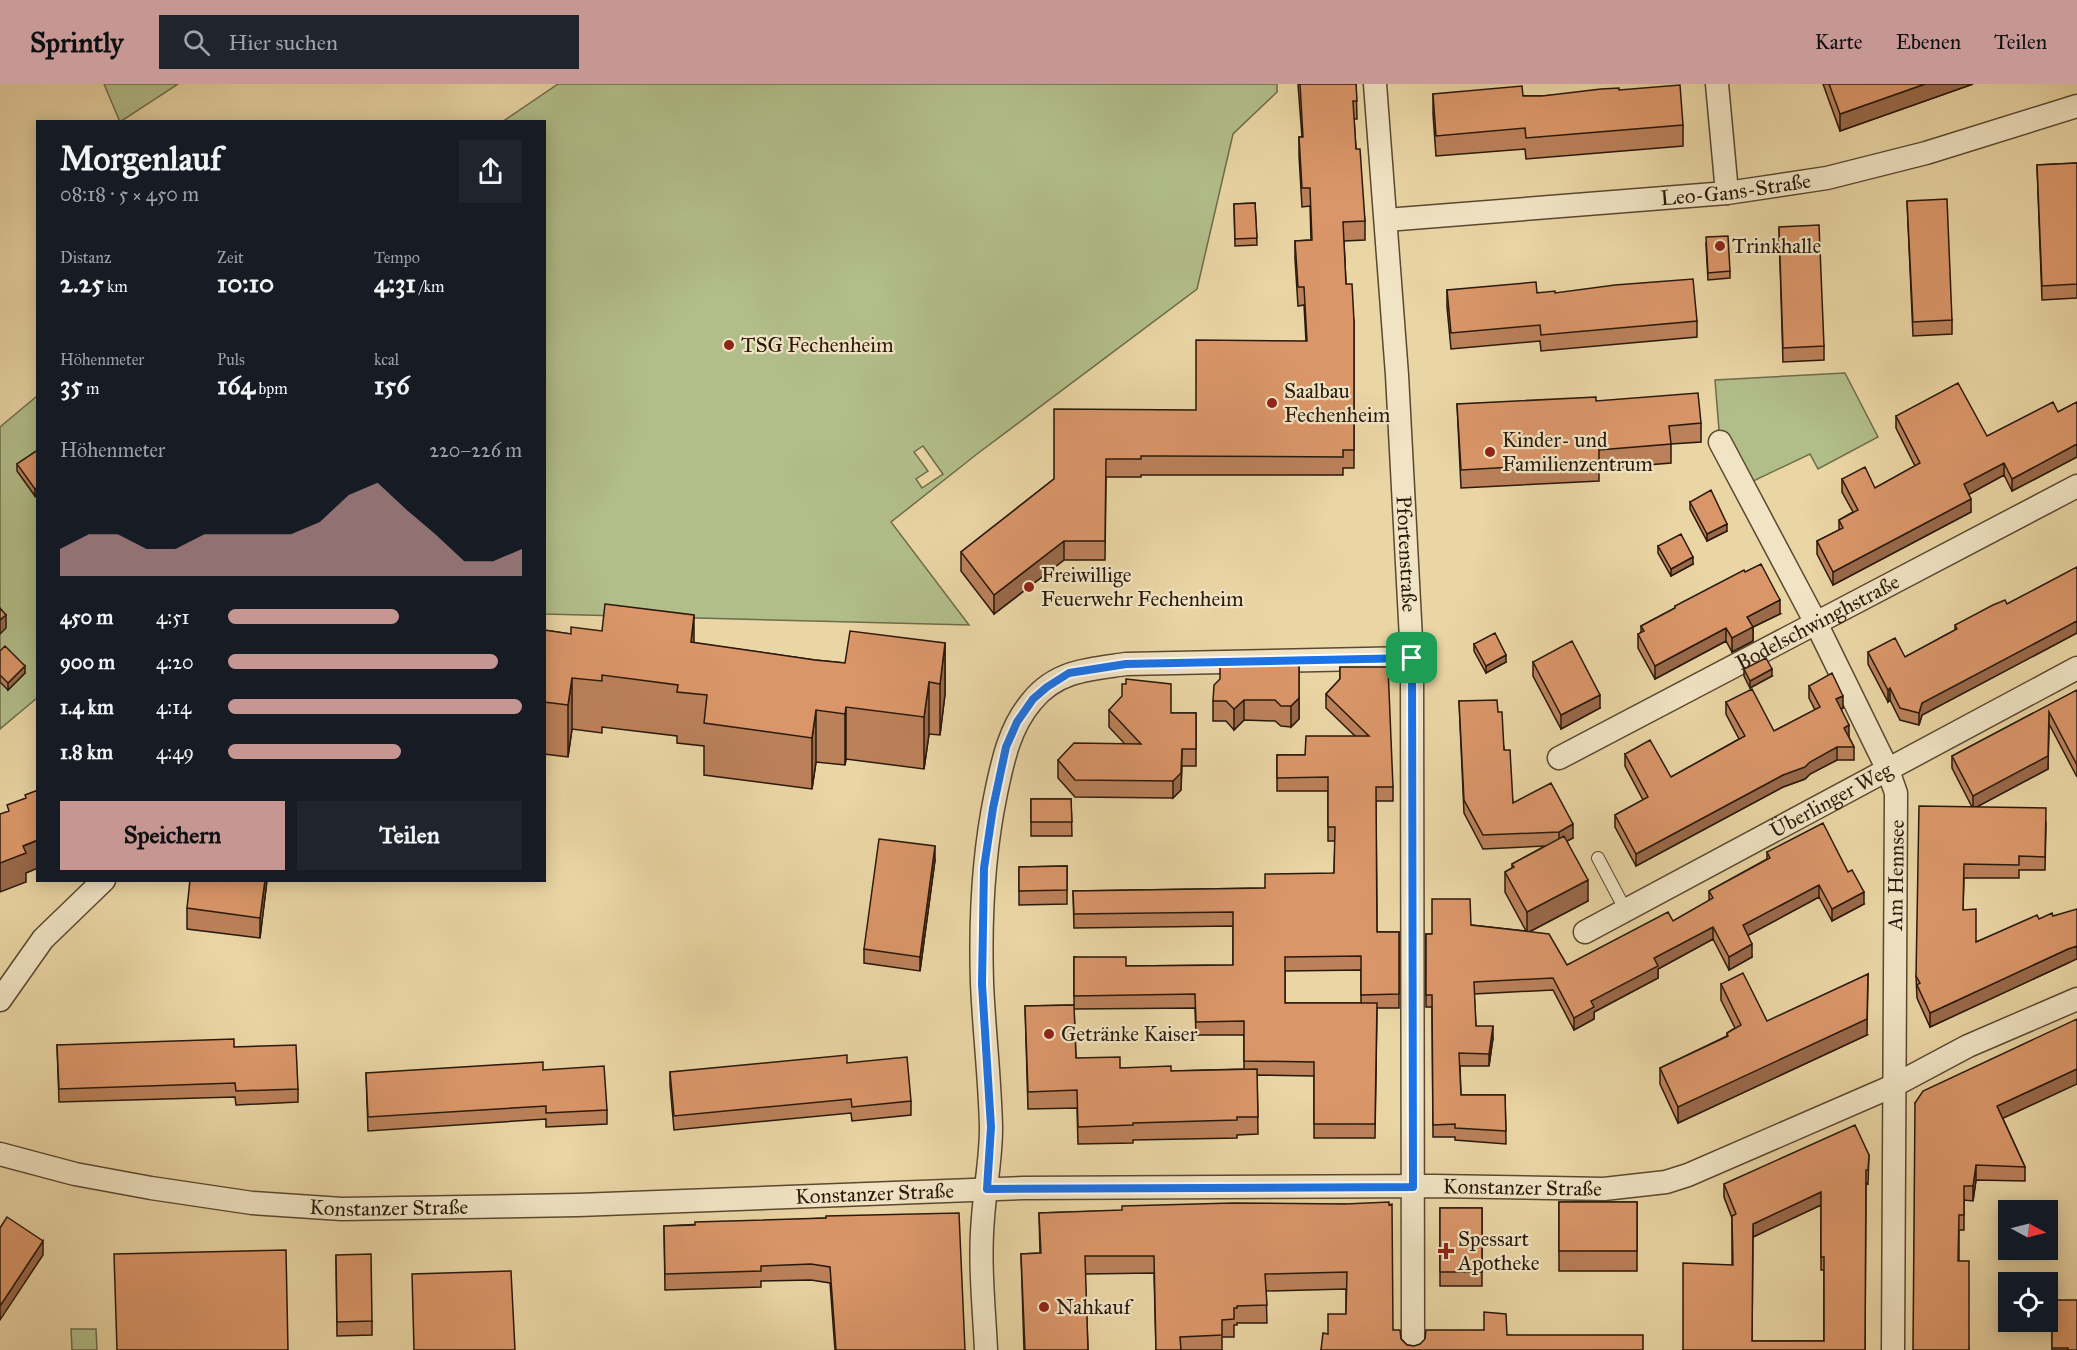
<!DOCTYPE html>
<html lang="de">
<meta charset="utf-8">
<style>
body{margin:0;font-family:"IM FELL Great Primer",serif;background:#20242c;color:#f1f3f6;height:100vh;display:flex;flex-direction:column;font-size:22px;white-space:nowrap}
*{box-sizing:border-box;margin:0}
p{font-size:20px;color:#9ea1a6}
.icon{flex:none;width:33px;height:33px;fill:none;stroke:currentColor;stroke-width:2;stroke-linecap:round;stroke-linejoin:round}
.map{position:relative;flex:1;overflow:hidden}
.sheet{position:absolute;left:36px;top:36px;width:510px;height:762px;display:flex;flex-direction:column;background:#171b24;border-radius:0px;box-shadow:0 3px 15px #0003}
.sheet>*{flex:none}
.needle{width:39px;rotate:97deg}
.fabs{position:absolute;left:1998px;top:1116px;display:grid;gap:12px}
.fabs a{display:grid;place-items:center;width:60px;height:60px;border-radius:0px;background:#171b24;box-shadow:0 3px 15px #0003;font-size:30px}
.pin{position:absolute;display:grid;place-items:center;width:51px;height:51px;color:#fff;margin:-26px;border-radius:12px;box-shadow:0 3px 9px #0006}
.round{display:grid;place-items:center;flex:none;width:63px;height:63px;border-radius:0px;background:#20242c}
.headline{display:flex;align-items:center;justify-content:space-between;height:102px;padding:0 24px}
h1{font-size:33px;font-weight:700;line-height:45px}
.figures{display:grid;grid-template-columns:repeat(3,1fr);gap:9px;height:102px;padding:6px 24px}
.figures div{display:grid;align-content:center}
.figures b{font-size:26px;font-weight:700}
.figures small{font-size:16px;font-weight:400}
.figures p{font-size:16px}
.chart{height:168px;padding:12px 24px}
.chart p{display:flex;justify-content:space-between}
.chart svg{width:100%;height:108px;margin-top:6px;fill:#c59692;opacity:.7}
.action{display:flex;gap:12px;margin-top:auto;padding:12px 24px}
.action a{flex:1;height:69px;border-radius:0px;background:#c59692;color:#111;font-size:24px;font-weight:700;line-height:69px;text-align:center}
.action a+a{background:#20242c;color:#f1f3f6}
ul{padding:0 24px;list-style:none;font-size:20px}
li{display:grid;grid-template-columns:96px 72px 1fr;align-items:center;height:45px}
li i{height:15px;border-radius:8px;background:#c59692}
header{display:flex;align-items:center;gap:36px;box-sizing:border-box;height:84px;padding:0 30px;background:#c59692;color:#111}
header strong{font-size:28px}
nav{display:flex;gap:33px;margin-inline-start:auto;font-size:21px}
.search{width:420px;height:54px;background:#20242c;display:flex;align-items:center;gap:15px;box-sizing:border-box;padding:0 21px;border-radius:0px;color:#9ea1a6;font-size:22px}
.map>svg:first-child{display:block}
.green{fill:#b2be8a;stroke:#6e6c4a;stroke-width:1.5;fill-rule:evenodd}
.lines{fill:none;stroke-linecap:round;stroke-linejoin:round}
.lane-casing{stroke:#5a4831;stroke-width:14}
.street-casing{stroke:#5a4831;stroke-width:25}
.lane{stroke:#f1e4c4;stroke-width:12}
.street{stroke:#f1e4c4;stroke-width:22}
.wall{fill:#bb815a;stroke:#2a190b;stroke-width:1.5;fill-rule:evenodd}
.shaded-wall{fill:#99694a;stroke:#2a190b;stroke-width:1.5}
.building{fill:#da9669;stroke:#2a190b;stroke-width:1.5;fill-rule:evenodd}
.route-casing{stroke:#fff;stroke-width:12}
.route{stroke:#1a73e8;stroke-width:8}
.poi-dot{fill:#8f2418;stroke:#f1e4c4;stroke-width:2}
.labels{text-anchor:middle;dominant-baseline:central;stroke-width:4.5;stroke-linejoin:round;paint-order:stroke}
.street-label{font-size:21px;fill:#2a190b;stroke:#f1e4c4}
.poi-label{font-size:21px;fill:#2a190b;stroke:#f1e4c4;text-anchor:start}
</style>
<header>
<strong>Sprintly</strong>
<div class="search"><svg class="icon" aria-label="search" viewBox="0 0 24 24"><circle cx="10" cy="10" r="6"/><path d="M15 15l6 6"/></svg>Hier suchen</div>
<nav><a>Karte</a><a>Ebenen</a><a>Teilen</a></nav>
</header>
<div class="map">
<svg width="2077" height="1266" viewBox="0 0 2077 1266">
<rect width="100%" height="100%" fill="#ead5a4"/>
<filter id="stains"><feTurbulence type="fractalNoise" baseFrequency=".00333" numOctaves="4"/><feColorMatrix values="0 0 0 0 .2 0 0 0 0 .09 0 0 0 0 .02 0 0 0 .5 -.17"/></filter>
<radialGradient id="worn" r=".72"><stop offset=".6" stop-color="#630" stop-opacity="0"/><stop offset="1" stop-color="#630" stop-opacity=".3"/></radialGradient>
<path class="green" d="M104,0H178L120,38Z
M558,0H1277V8L1233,50L1197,205L977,370L891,438L969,541L545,530L544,38H502ZM923,362L943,390L922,404L916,395L928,387L914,368Z
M1845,289L1878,353L1818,385L1810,370L1747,400L1719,346L1715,296Z
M37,312V614L0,645V343Z
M71,1245H96L97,1266H72Z"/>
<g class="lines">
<g class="lane-casing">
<path id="lane" d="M1598,774L1626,827"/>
</g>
<g class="street-casing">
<g id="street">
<path id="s1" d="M1375,0L1397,291L1412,574L1413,1266"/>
<path d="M1717,0L1727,109"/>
<path id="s2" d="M1386,136L1727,109L1827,94L1926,69L2077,22"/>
<path d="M1720,358L1816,539L1888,686L1896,709L1893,1266"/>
<path id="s3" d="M1559,674L2077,402"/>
<path id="s4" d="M1585,848L2077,584"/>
<path d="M0,916L43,855L104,796"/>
<path id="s5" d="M0,1070L75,1090L151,1104L252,1119L342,1125L578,1121L1023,1104L1435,1102L1604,1105L1666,1098L1688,1091L1893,1002L1968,962L2077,915"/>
<path d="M986,1266C984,1223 979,1178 983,1134C985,1104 991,1075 991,1044C990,995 984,947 982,899C980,835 983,771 996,709C1003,675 1010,643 1032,617C1057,586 1091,585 1126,580L1412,574"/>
</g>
</g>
<use href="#lane" class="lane"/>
<use href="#street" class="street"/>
</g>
<path class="wall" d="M1298,0H1356L1357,35H1354L1356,65L1365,137V156L1344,157L1346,200L1354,237V384H1343V391H1141V393H1106L1105,476H1064L994,530L961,487V468L1054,395L1196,326L1306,257L1304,221L1298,222L1295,175V157L1311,156L1310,122L1302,123L1299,72V53H1302Z
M1823,0H1973L1840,47Z
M1619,6L1683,41V62L1526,75L1525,65L1436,72L1433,30V10L1542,12Z
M2077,79V214L2042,216L2037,81Z
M1907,117L1952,236V250L1913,252Z
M1255,119L1257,161L1235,162L1234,120Z
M1779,143L1824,262V276L1783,278Z
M1706,160L1730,187V194L1708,196Z
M1447,206L1555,209L1697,237V253L1541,267L1540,257L1451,265L1447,223Z
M1596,317L1701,339V358L1671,360V379L1599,385V397L1461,404L1457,320Z
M2077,318V373L2012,407L2004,391L1969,410L1971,428L1833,501L1817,470V457L1839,446V436L1853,428L1842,408V395L1875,404L1915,382L1896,344V332L1987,352L2058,328Z
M38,366L35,412L17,387V380Z
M1690,418L1727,447L1707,457L1690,425Z
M1658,462L1693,480L1671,492L1658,469Z
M2077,483V549L1922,631L1919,641L1900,636L1890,616L1888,618L1868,580V568L1905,573L1955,546V541L2007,520Z
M1675,522L1780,530L1753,543V557L1732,568L1726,557L1655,595L1638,564V550L1641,549V542L1675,524Z
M544,546L571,550L694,559L815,576L845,579L945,559V610L940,651L929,650L924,685L846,675L845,681L816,678L812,705L704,691V662L677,659V652L602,643V649L572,645L568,673L544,670Z
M1474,560L1506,578L1486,589L1474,567Z
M0,567L25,589L8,606L0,598Z
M1299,578V635L1291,643L1281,642L1275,637L1244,636L1234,646L1226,637H1213V617Z
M1533,578L1600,624L1561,645L1533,592Z
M1340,583L1393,703V717H1376L1377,848H1399V924H1377L1375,1054H1314V992L1257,991L1258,1050L1237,1051V1054L1133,1056V1059L1078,1060L1077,1024L1028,1025L1025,922L1074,921V873L1126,882L1233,881V842L1074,844L1073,807L1265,804L1334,789L1335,757H1328V707H1277V671H1305L1355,652L1326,624V610L1340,595ZM1361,886V919H1285V887ZM1195,924L1196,951H1244V985L1171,987L1120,984L1076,974L1074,925Z
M1744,585L1772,592L1750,604L1744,592Z
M1809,602L1843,624L1841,625L1849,653L1854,663V676H1837L1810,690L1805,695L1783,703L1636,782L1615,743V731L1643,716L1625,682V670L1671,693L1739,655L1726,630V618L1774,647L1815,626L1809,614Z
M2077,606V693L2049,640L2048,685L1976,723L2046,738L2045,786H2019V794H1964L1963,826L1976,858L2039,835L2068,879L1930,943L1917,914L1916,892L1972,723L1952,684V672Z
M1459,617L1498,628L1513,719L1573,754L1567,757L1588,817L1529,848L1567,881L1673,837L1709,817V807L1767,775V768L1864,820L1832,837L1819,813L1748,851L1752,873L1729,886L1713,855L1658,885V894L1594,928V935L1574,946L1553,906L1474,910L1476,942L1493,954L1489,982H1460L1461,1011H1505L1506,1060L1455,1056V1053H1433L1432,923H1426V850H1432L1471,841L1526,847L1505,808V788L1512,784V780L1545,762L1483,765L1464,729Z
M1109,626L1171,629H1196V682H1182L1181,706L1173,714L1075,713L1058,694V676L1124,659L1109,643Z
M1031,715H1071L1072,752H1031Z
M935,776L920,887L864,879V865Z
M1067,782V820L1019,821V783Z
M267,796L260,854L187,845V824Z
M1721,900L1767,937L1867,951L1678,1039L1660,1000V984L1727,952V949L1735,944L1721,916Z
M57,961L234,963L298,1005V1018L236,1021L235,1013L59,1018Z
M847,979L911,1017V1031L852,1037L851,1029L674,1046L670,1001V988Z
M543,986L607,1026V1040L546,1043V1035L368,1047L366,989Z
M1915,1019L2003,1035L2025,1083V1097L1976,1096L1973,1117L1964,1116V1146H1959V1177L1969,1266Z
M1869,1071L1868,1100L1866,1099L1865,1266H1683L1732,1181V1134L1724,1113V1100ZM1821,1121V1186H1824V1257H1752L1753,1153Z
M1559,1118H1637V1187H1559Z
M1345,1120L1393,1246L1407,1261L1414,1262L1507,1251L1643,1266H1321L1328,1250L1346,1230V1205L1266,1207L1267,1239H1237V1241H1234V1253H1222V1266H1156L1154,1189L1085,1190L1088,1266H1024L1021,1170L1040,1169L1039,1129Z
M1440,1124H1482V1202H1440Z
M826,1134L965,1266H835L830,1199L811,1196L761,1197V1203L665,1206L664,1142Z
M336,1171L372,1237V1251L337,1252Z
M2052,1216L2077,1266H2052Z"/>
<path class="shaded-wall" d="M1925,0H1973L1840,47V30Z
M2077,360V373L2012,407V395Z
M2004,379V391L1964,413V400Z
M38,403V410L35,412V405Z
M1971,415V428L1833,501V488Z
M1727,440V447L1707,457V450Z
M1064,457V476L994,530V511Z
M1693,473V480L1671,492V485Z
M1780,516V530L1753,543V557L1732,568V554L1747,533Z
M6,531V544L0,550V536Z
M694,531V582L691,558Z
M2077,537V549L1922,631L1919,641V629L1922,619Z
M1726,544V557L1655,595V582Z
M945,559V610L940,651V600Z
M1506,571V578L1486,589V582Z
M25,582V589L8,606V599Z
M1772,585V592L1750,604V597Z
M572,594V645L568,673V621Z
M929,598V650L924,685V633Z
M1890,604V616L1888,618V606Z
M1600,611V624L1561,645V631Z
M1843,612V624L1836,628V615Z
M1299,614V635L1291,643V622Z
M1244,616V636L1234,646V625Z
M846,623V675L845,681V630Z
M816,626V678L812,705V654Z
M2049,628L2048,685L1973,725V712Z
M1849,641V653L1844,656V644Z
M1837,663V676L1810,690L1805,695L1783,703L1636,782V770L1783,691Z
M1182,665L1181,706L1173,714V697Z
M1573,740V754L1559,761V748Z
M38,756V784L26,789V798L0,808V779L23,762Z
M935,762V776L920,887V873Z
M265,796H267L260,854V834Z
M1588,796V817L1527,849V828Z
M1819,801V813L1743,854V841Z
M1864,808V820L1832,837V825Z
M1713,843V855L1658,885V894L1594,928V935L1574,946V934L1591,917L1654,874Z
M1752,860V873L1729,886V873Z
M2077,862V875L2068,879L1930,943V929L2068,865Z
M1868,890L1867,951L1678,1039V1023Z
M1493,942V954L1489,982V970Z
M2077,985V1000L1997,1037V1022Z
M1976,1081V1096L1973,1117V1102Z
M1821,1108V1121L1753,1153V1140Z
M43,1157V1171L0,1236V1222Z"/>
<path class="building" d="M1300,0H1356L1357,17H1353L1356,65H1360L1365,137L1343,138L1346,200H1352L1354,237V366H1343V373L1159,372H1141V375H1106L1105,457H1064L994,511L961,468L1054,395V325L1196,326V256L1307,257L1304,203H1298L1295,157L1312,156L1310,104H1302L1299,53H1303Z
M1829,0H1925L1840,30Z
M1680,1L1683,41L1526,54L1525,44L1436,52L1433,10L1522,2L1523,12H1542L1601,5L1619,4V6Z
M2077,79V200L2042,202L2037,81Z
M1947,115L1952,236L1913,238L1907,117Z
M1255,119L1257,154L1235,155L1234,120Z
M1819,141L1824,262L1783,264L1779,143Z
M1728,152L1730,187L1708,189L1706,153Z
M1693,195L1697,237L1541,251L1540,241L1451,249L1447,206L1536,198L1537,209L1555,207V209L1615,201Z
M1958,299L1987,352L2053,318L2058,328L2077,318V360L2012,395L2004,379L1964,400L1971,415L1833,488L1817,457L1843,444L1839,436L1858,426L1842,395L1865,383L1875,404L1920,379L1896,332Z
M1698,309L1701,339L1669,342L1671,360L1599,366V378L1461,386L1457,320L1596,313V317Z
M38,366V403L35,405L17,380Z
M1711,406L1727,440L1707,450L1690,418Z
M1681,450L1693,473L1671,485L1658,462Z
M1761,480L1780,516L1747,533L1753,543L1732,554L1726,544L1655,582L1638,550L1644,547L1641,542L1675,524V522L1744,486L1745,488Z
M2077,483V537L1922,619L1919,629L1900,624L1890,604L1888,606L1868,568L1895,554L1905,573L1957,545L1955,541L1993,521L2005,516L2007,520Z
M605,520L694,531L691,558L815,576L845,579L850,547L945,559L940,600L929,598L924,633L846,623L845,630L816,626L812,654L704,639L707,611L677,608L678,601L602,591V597L572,594L568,621L544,618V546L571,550V543L602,547Z
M0,524L6,531L0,536Z
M1495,549L1506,571L1486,582L1474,560Z
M1572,557L1600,611L1561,631L1533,578Z
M5,562L25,582L8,599L0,591V567Z
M1766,574L1772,585L1750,597L1744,585Z
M1220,578H1299V614L1291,622H1281L1275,616H1244L1234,625L1226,617H1213L1214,601L1220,595Z
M1340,583H1388L1393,703H1376L1377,848H1399V910L1361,911V872L1285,873V919H1377L1375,1040H1314V978L1244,977V937L1196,938L1195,910L1074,912V873H1126V882L1233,881V828L1074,830L1073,807L1265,804V790L1334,789L1335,743H1328V693L1277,694V671H1305L1306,652H1369L1326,610L1340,595Z
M1832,589L1843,612L1836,615L1849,641L1844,644L1854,663H1837L1810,678L1805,683L1783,691L1636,770L1615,731L1648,713L1625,670L1650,656L1671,693L1745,652L1726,618L1752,605L1774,647L1820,623L1809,602Z
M1126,595L1171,600V629H1196V665H1182L1181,689L1173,697L1075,696L1058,676L1074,659L1141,660L1109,626L1122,612V600H1126Z
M2077,606V681L2049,628L2048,672L1973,712L1952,672Z
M1497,616L1498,628H1502L1504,666H1510L1513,719L1551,699L1573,740L1559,748L1483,751L1464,716L1459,617Z
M38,706V756L23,762L26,769L0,779V730L9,727L7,721L26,714L25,711Z
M1031,715H1071L1072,738H1031Z
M1919,722L2046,724L2045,773L2019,772V781L1964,780L1963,826L1976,825V858L2037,831L2039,835L2052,829L2053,832L2077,825V862L2068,865L1930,929L1917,901L1920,899L1916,892Z
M1823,739L1848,788L1852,786L1864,808L1832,825L1819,801L1743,841L1752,860L1729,873L1713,843L1654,874L1658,882L1591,917L1594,923L1574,934L1553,894L1474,898L1476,942H1493L1489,970L1459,969L1461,1011H1505L1506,1047L1455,1044V1040L1433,1041L1432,911H1426V850H1432V815H1470L1471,841L1549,850L1567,881L1668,828L1673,837L1713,814L1709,807L1770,774L1767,768Z
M1564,752L1588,796L1527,828L1505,788L1514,783L1512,780Z
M879,755L935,762L920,873L864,865Z
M1067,782V806L1019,807V783Z
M190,796H265L260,834L187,824Z
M1743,889L1767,937L1868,890L1867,935L1678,1023L1660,984L1728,952L1727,949L1741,941L1721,900Z
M1074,921L1076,974L1120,973V984L1171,982V987L1257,985L1258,1033H1237V1036L1133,1039V1041L1078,1043L1077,1006L1028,1008L1025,922Z
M2077,935V985L1997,1022L2025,1083L1976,1081L1973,1102H1964V1131H1959L1958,1177H1969V1266H1913L1915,1019L1923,1007Z
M234,955V963L296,961L298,1005L236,1007L235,999L59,1005L57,961Z
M847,971V979L907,973L911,1017L852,1023L851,1015L674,1032L670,988Z
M543,978V986L604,982L607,1026L546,1029V1022L368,1033L366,989Z
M1855,1041L1869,1071L1868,1086H1866L1865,1266H1683V1179L1733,1181L1732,1132L1736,1130L1724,1100ZM1821,1108V1173H1824V1257H1752L1753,1140Z
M1389,1118V1121L1392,1120L1393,1246H1400L1401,1255L1407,1261L1414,1262L1420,1260L1425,1255L1426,1246H1484V1228L1506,1230L1507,1251H1643V1266H1321L1323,1249L1328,1250V1230H1346L1347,1188L1265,1190L1267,1221L1237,1222V1224H1234V1235L1222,1236V1251L1180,1253L1181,1266H1156L1154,1172H1085L1088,1266H1025L1021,1170L1041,1169L1039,1129L1122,1126V1122L1233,1119L1345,1120Z
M1559,1118H1637V1167H1559Z
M1440,1124H1482V1188H1440Z
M959,1129L965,1266H836L830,1183L811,1180L761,1182V1187L665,1190L664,1142L695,1141V1138L826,1134V1132Z
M7,1133L43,1157L0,1222V1144Z
M286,1166L288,1266H117L114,1170Z
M371,1170L372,1237L337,1238L336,1171Z
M511,1187L515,1266H414L412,1190Z
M2052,1216H2077V1266H2068V1264H2052Z"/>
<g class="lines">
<g class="route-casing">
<path id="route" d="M1412,574L1413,1103L987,1105L991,1043L982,900L984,784L993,724L1006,663L1017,638L1033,615L1047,603L1069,589L1126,580Z"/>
</g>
<use href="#route" class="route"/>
</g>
<g class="poi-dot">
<circle cx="1720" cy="162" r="6"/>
<circle cx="729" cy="261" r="6"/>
<circle cx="1272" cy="319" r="6"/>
<circle cx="1490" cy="368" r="6"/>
<circle cx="1029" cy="503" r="6"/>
<circle cx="1049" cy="950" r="6"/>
<path d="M1443 1158h6v6h6v6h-6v6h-6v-6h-6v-6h6z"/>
<circle cx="1044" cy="1223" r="6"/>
</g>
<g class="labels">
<g class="street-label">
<text stroke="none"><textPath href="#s2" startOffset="351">Leo-Gans-Straße</textPath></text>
<text stroke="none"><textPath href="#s1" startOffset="471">Pfortenstraße</textPath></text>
<text stroke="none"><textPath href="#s3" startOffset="292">Bodelschwinghstraße</textPath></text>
<text stroke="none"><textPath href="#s4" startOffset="279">Überlinger Weg</textPath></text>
<text transform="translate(1896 791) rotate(-89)">Am Hennsee</text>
<text stroke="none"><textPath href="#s5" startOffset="1528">Konstanzer Straße</textPath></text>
<text stroke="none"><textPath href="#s5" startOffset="880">Konstanzer Straße</textPath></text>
<text stroke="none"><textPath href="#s5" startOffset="394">Konstanzer Straße</textPath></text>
</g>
<g class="poi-label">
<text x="1732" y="162">Trinkhalle</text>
<text x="741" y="261">TSG Fechenheim</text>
<text x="1284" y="307">Saalbau<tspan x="1284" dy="24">Fechenheim</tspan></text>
<text x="1502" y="356">Kinder- und<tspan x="1502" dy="24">Familienzentrum</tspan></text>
<text x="1041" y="491">Freiwillige<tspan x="1041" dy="24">Feuerwehr Fechenheim</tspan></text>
<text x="1061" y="950">Getränke Kaiser</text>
<text x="1458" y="1155">Spessart<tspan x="1458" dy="24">Apotheke</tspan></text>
<text x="1056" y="1223">Nahkauf</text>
</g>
</g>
<rect width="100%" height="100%" filter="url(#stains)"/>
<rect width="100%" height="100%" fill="url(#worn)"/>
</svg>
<div class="fabs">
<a><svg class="needle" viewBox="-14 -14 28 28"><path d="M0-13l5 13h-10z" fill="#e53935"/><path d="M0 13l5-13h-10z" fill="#9ea1a6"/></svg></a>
<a><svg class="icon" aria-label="locate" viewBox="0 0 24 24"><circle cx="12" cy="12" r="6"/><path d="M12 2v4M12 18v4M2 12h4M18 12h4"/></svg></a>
</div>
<div class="pin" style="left:1412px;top:574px;background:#1e9e55"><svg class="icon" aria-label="arrive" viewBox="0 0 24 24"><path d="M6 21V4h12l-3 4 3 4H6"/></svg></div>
<section class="sheet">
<div class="headline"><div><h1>Morgenlauf</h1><p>08:18 · 5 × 450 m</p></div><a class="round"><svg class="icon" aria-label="share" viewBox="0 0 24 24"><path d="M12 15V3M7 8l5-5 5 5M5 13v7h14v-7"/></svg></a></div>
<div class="figures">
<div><p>Distanz</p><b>2.25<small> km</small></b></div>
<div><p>Zeit</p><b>10:10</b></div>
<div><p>Tempo</p><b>4:31<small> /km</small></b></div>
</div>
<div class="figures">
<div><p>Höhenmeter</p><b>35<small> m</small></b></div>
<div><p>Puls</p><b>164<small> bpm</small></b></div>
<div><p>kcal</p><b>156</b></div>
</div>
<div class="chart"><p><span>Höhenmeter</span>220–226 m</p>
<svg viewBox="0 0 160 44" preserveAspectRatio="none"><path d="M0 44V33L10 27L20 27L30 33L40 33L50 27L60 27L70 27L80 27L90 22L100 11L110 6L120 17L130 27L140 38L150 38L160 33V44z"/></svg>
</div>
<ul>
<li><b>450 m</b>4:51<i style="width:58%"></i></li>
<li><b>900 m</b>4:20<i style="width:92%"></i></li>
<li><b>1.4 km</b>4:14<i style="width:100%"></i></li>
<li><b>1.8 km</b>4:49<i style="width:59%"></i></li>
</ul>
<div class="action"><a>Speichern</a><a>Teilen</a></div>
</section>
</div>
